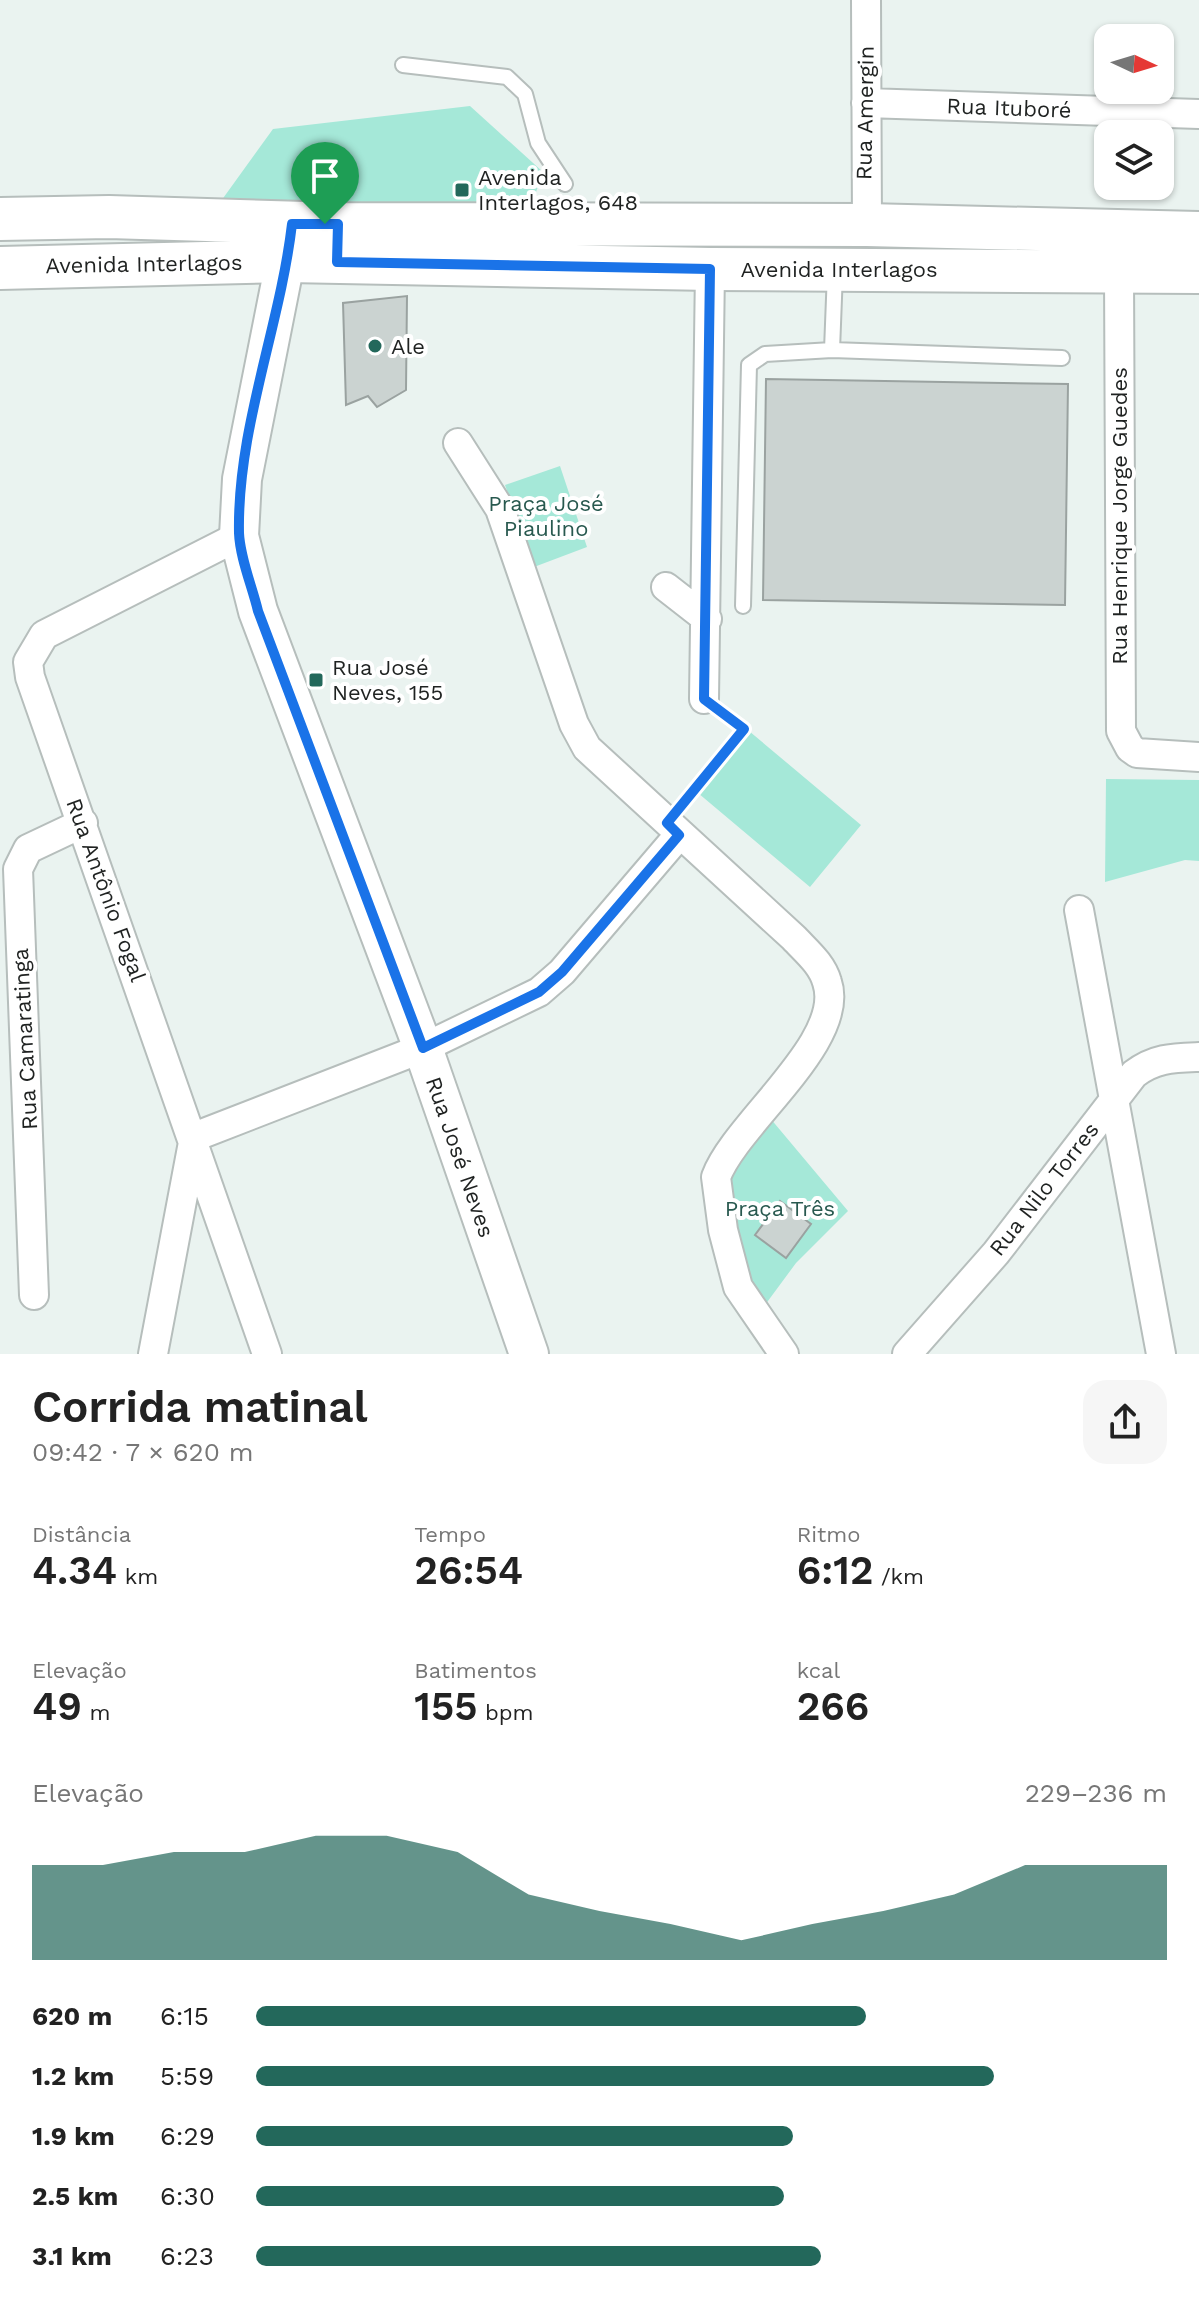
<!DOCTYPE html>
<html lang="pt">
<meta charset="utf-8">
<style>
body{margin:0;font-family:"Work Sans",sans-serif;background:#f6f6f6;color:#222;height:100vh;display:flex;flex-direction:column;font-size:30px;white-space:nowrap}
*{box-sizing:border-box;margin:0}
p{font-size:26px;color:#767676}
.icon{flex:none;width:44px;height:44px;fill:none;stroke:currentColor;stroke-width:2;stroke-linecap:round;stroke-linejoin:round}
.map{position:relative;height:1354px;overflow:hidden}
.details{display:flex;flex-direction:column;background:#fff;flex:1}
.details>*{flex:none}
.needle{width:52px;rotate:94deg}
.fabs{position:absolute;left:1094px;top:24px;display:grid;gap:16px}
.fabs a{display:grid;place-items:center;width:80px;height:80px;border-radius:16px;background:#fff;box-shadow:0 2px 6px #0004;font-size:40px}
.pin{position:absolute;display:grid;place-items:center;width:68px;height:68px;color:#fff;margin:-82px -34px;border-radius:50% 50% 50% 0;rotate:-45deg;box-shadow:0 0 8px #0007}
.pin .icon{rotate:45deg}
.round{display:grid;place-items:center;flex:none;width:84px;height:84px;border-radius:24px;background:#f6f6f6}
.summary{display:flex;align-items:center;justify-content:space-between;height:136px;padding:0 32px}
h1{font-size:44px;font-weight:600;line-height:60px}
.figures{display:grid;grid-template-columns:repeat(3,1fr);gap:12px;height:136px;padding:8px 32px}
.figures div{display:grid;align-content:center}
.figures b{font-size:40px;font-weight:600}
.figures small{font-size:22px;font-weight:400}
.figures p{font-size:22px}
.chart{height:224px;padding:16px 32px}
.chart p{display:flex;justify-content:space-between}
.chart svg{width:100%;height:144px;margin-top:8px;fill:#23685b;opacity:.7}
ul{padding:0 32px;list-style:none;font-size:26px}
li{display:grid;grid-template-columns:128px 96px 1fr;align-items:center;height:60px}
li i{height:20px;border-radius:10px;background:#23685b}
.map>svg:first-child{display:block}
.green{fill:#a5e8d8}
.building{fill:#cbd3d1;stroke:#9aa2a0;stroke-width:2}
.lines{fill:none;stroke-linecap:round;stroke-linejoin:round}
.lane-casing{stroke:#b6bebc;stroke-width:18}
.street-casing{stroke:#b6bebc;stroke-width:32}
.secondary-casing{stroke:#b6bebc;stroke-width:42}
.primary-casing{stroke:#b6bebc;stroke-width:46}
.path{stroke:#858b89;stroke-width:4;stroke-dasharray:8 4;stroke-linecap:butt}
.lane{stroke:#fff;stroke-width:14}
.street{stroke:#fff;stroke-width:28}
.secondary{stroke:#fff;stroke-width:38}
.primary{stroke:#fff;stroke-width:42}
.route-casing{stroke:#fff;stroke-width:16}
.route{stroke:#1a73e8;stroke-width:10}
.poi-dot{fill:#23685b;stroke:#fff;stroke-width:3}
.labels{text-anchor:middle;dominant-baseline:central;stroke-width:8;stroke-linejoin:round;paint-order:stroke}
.street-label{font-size:22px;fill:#1f2221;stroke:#fff}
.poi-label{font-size:22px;fill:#1f2221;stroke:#fff;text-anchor:start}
.park-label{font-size:22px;fill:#28594f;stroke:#fff}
</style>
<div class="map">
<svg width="1199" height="1354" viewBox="0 0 1199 1354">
<rect width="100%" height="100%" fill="#eaf3f0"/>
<path class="green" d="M470,106L543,172L528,215L216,208L273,129Z
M560,466L587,547L534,567L505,485Z
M749,731L861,825L810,887L698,793Z
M1106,779L1199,780V861L1185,860L1105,882Z
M770,1118L848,1211L796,1263L765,1305L747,1278L725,1189L733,1166Z"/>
<path class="building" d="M407,296L406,390L377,407L368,396L346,405L343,303Z
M766,379L1068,384L1065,605L763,600Z
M780,1201L811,1224L786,1258L755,1235Z"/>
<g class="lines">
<g class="lane-casing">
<path id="lane" d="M403,65L507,77L525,94L538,143L565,184
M832,350L835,272
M743,606L749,365L765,354L832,350L1062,358"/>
</g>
<g class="street-casing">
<path id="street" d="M866,0L867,225
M866,103L1199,114
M1119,273L1121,731L1130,748L1137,753L1199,757
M458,443L500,509L574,724L587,748L794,938C807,952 822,964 827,982C847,1041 736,1123 716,1177L723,1230L738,1287L784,1354
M239,536L44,635L28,662L30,677L267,1354
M666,587L707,619
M704,699L710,269
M1079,910L1161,1354
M34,1295L18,869L28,849L83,823
M153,1354L194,1137L423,1048L539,992L562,972L679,835
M907,1354L996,1253L1134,1074C1155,1058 1173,1058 1199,1057"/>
</g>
<g class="secondary-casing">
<path id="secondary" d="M291,232L242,479L239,536L258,611L423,1048L529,1354"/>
</g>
<g class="primary-casing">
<path id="primary" d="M0,219L109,217L338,224L867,225L1199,233
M0,268L288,261L710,269L1199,272"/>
</g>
<path class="path" d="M684,803L744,729L725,715"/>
<use href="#lane" class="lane"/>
<use href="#street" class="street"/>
<use href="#secondary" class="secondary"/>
<use href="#primary" class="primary"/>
</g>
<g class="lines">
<g class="route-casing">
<path id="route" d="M292,224H338L337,262L710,269L704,699L744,729L667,823L679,835L562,972L539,992L423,1048L258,611C252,586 240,558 239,533C237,428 280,327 292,224Z"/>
</g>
<use href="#route" class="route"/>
</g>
<g class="poi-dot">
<rect x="454" y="182" width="16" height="16" rx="4"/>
<circle cx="375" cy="346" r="8"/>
<rect x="308" y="672" width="16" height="16" rx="4"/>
</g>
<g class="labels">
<g class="street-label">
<text transform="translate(1009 108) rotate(2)">Rua Ituboré</text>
<text transform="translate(865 113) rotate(-89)">Rua Amergin</text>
<text transform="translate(144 264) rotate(-1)">Avenida Interlagos</text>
<text x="839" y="269">Avenida Interlagos</text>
<text transform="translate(1119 516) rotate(-90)">Rua Henrique Jorge Guedes</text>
<text transform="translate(106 890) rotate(70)">Rua Antônio Fogal</text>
<text transform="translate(25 1039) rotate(-93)">Rua Camaratinga</text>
<text transform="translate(460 1157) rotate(71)">Rua José Neves</text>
<text transform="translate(1044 1189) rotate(-52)">Rua Nilo Torres</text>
</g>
<g class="poi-label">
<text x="478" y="177">Avenida<tspan x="478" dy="25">Interlagos, 648</tspan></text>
<text x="391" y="346">Ale</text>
<text x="332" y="667">Rua José<tspan x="332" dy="25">Neves, 155</tspan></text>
</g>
<g class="park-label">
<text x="546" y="503">Praça José<tspan x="546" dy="25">Piaulino</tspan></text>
<text x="780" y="1208">Praça Três</text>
</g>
</g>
</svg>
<div class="fabs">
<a><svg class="needle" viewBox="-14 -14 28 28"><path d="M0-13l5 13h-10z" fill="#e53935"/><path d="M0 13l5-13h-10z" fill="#767676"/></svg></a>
<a><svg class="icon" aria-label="layers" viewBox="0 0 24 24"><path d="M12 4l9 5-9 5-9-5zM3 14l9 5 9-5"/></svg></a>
</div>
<div class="pin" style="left:325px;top:224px;background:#1e9e55"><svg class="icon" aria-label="arrive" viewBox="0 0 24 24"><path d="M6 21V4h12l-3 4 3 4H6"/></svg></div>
</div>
<section class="details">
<div class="summary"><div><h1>Corrida matinal</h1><p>09:42 · 7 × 620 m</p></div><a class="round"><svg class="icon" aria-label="share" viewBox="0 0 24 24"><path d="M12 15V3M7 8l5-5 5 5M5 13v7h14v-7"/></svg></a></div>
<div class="figures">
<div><p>Distância</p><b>4.34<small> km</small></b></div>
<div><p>Tempo</p><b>26:54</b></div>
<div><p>Ritmo</p><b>6:12<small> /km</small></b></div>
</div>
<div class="figures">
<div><p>Elevação</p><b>49<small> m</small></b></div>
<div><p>Batimentos</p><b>155<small> bpm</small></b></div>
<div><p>kcal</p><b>266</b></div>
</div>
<div class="chart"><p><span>Elevação</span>229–236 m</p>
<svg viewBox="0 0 160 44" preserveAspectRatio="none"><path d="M0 44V15L10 15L20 11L30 11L40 6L50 6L60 11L70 24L80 29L90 33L100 38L110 33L120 29L130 24L140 15L150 15L160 15V44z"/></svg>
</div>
<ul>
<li><b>620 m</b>6:15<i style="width:67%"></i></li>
<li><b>1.2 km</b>5:59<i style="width:81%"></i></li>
<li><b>1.9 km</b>6:29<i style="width:59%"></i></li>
<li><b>2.5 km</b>6:30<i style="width:58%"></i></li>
<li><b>3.1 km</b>6:23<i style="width:62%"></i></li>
</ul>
</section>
